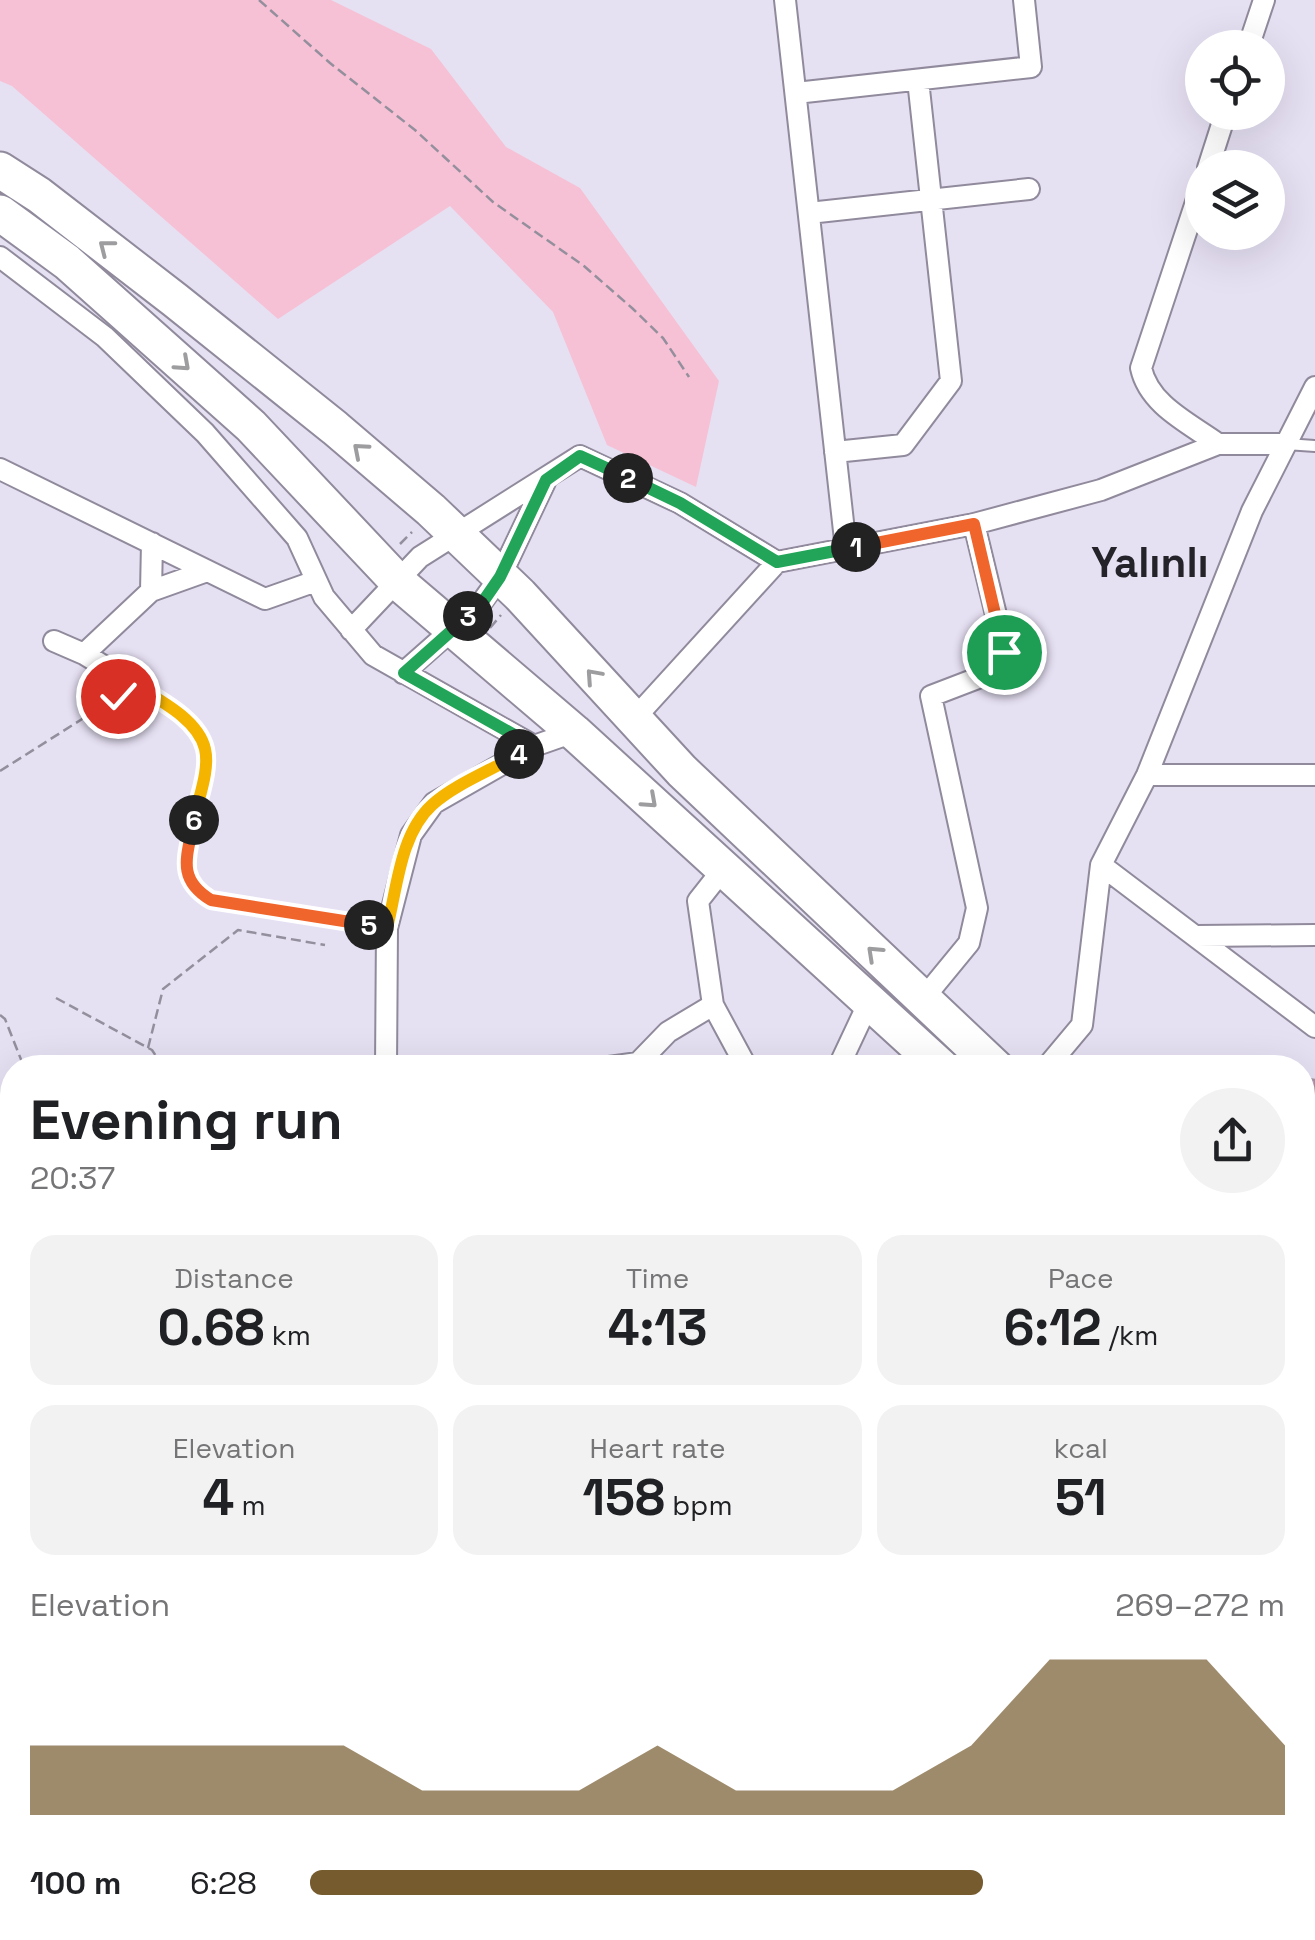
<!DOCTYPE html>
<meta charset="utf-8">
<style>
body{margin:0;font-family:"Space Grotesk",sans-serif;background:#f2f2f2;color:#202124;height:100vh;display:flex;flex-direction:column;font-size:38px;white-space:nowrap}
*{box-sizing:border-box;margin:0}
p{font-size:32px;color:#757577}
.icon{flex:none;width:55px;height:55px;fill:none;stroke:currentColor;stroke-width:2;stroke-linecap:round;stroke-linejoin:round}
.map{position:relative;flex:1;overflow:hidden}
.drawer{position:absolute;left:0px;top:1055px;width:1315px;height:885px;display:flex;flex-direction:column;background:#fff;border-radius:40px 40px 0 0;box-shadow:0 10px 40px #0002}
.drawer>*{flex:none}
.tools{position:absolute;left:1185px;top:30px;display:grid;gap:20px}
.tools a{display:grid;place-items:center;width:100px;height:100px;border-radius:50%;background:#fff;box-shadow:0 10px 40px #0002;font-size:50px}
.pin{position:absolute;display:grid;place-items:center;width:85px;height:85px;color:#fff;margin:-42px;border:5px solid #fff;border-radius:50%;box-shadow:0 2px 10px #0007}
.km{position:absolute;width:50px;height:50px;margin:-25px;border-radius:50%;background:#222;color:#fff;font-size:28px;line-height:50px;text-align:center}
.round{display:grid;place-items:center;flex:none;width:105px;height:105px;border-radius:52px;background:#f2f2f2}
.overview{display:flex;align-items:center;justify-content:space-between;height:170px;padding:0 30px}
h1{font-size:55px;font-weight:800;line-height:75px}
.figures{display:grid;grid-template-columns:repeat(3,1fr);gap:15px;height:170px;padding:10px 30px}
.figures div{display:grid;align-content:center;border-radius:25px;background:#f2f2f2;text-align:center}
.figures b{font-size:50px;font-weight:800}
.figures small{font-size:28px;font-weight:400}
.figures p{font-size:28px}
.chart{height:280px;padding:20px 30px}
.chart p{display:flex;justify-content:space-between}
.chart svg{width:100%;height:180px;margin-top:10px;fill:#765b2e;opacity:.7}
ul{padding:0 30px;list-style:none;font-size:32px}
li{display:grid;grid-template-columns:160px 120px 1fr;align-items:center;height:75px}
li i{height:25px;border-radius:12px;background:#765b2e}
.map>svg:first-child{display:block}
.green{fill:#f6c1d4}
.building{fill:#caa2c8;stroke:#a596a4;stroke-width:2.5}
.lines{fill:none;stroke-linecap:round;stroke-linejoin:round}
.service-casing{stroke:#908a9c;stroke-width:14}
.minor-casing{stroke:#908a9c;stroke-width:24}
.trunk-casing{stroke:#908a9c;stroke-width:39}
.path{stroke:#948f9d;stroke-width:2.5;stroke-dasharray:10 5;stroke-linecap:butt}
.service{stroke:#fff;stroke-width:10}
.minor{stroke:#fff;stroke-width:20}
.trunk{stroke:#fff;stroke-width:35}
.oneway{stroke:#9d9c9f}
.split-1-casing{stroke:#fff;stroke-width:20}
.split-2-casing{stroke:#fff;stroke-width:20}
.split-3-casing{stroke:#fff;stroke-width:20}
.split-4-casing{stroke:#fff;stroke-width:20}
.split-5-casing{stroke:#fff;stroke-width:20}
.split-6-casing{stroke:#fff;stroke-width:20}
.split-7-casing{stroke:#fff;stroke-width:20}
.split-1{stroke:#f0652b;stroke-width:12}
.split-2{stroke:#22a559;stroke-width:12}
.split-3{stroke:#22a559;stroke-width:12}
.split-4{stroke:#22a559;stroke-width:12}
.split-5{stroke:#f5b400;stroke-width:12}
.split-6{stroke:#f0652b;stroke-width:12}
.split-7{stroke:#f5b400;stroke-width:12}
.labels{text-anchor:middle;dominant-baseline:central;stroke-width:8;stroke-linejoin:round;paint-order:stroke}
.district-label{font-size:42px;font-weight:bold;fill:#25232a;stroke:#e6e0f3}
</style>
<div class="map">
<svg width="1315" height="1940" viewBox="0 0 1315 1940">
<rect width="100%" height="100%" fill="#e6e0f3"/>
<path class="green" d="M0,0H331L431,49L506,147L580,188L719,381L696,487L607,445L553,312L450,206L278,319L12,86L0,81Z"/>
<path class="building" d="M1302,1078L1315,1080V1117L1302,1115Z"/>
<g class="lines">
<g class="service-casing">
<path id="service" d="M1286,444L1315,446
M1302,1679L1315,1686"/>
</g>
<g class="minor-casing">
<path id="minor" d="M785,0L846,549
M1248,48L1264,0
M796,93L1031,67L1024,0
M1208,168L1226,112
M1202,184L1141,368C1149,405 1189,423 1218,444
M809,213L1029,189
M0,257L105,337L205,433L297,538L324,597L373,655L534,746
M835,452L903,445L951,381L918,80
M0,469L265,599L316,581
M151,591L152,543
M351,630L420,557L580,456L680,503L777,562
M54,641L84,654L151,591L207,571
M84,654L130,682
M403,673L479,606L500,577L545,482
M633,720L777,562L974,524L1101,490L1218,444H1285
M1147,775H1315
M1101,865L1315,1027
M1197,936L1315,935
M923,999L969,943L977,908L931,696L991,673L1002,665L1005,652L974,524
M713,1005L747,1068
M386,1068L387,928L411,835L434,803L534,746L574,732
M602,1068L638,1063L668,1032L713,1005L698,901L724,868
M838,1068L869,1002
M1046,1068L1082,1025L1101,865L1147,775L1252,511L1315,387
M0,1119H12
M0,1260L12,1266
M0,1559L12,1558
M1308,1877L1313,1940
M886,1928L887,1940
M1024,1928L1025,1940
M1162,1928L1163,1940
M376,1940L382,1928
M801,1940L804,1928"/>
</g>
<g class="trunk-casing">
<path id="trunk" d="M0,170L39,195L175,300L335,428L431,510L520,595L682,771L996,1068
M0,213L67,262L251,426L398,582L574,732L942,1068
M1302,1320L1315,1328
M1302,1363L1315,1372"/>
</g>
<path class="path" d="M259,0L330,63L415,130L493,202L584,266L632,308L663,338L689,377
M400,544L412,532
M490,628L501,615
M145,692C171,710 204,725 206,760C201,785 181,859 188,879C193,890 201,895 211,901L367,925
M0,771L117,697
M56,998L152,1050L164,1068
M0,1015L5,1019L22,1062L36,1068
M148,1048L163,989L238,930L325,945
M0,1601L12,1585
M179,1934V1928"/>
<use href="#service" class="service"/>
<use href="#minor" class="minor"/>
<use href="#trunk" class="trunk"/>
</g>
<defs><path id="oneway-chevron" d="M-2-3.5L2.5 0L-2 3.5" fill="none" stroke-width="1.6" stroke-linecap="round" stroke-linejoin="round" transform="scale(2.5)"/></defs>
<g class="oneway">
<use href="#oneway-chevron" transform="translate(106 247) rotate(-142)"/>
<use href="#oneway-chevron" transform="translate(183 364) rotate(42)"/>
<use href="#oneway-chevron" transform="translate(360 450) rotate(-139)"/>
<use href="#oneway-chevron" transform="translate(593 676) rotate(-132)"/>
<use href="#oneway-chevron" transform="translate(650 801) rotate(42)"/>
<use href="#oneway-chevron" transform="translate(874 953) rotate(-137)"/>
</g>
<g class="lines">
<g class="split-1-casing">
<path id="split-1" d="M856,547L974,524L1004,652"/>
</g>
<g class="split-2-casing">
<path id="split-2" d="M628,478L680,503L777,562L856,547"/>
</g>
<g class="split-3-casing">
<path id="split-3" d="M468,616L480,606L500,577L546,480L580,456L628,478"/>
</g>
<g class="split-4-casing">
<path id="split-4" d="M468,616L404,673L534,746L519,754"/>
</g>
<g class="split-5-casing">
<path id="split-5" d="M369,925L387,928C397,889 400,834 432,805C455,784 492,770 519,754"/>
</g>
<g class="split-6-casing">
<path id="split-6" d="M194,820C188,855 175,878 211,900L369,925"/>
</g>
<g class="split-7-casing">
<path id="split-7" d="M118,696L130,682C155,698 198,718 205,749C210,770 198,799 194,820"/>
</g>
<use href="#split-1" class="split-1"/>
<use href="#split-2" class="split-2"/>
<use href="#split-3" class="split-3"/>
<use href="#split-4" class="split-4"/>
<use href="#split-5" class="split-5"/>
<use href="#split-6" class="split-6"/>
<use href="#split-7" class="split-7"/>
</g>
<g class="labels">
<g class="district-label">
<text x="1150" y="562">Yalınlı</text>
</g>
</g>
</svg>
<div class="tools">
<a><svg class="icon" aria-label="locate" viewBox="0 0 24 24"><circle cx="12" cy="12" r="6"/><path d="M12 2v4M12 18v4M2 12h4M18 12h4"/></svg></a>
<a><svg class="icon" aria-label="layers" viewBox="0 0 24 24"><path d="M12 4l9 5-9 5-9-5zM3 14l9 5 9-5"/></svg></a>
</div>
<div class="pin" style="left:1004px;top:652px;background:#1e9e55"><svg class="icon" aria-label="arrive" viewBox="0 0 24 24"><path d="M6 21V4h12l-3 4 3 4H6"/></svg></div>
<div class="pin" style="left:118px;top:696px;background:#d93025"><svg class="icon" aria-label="check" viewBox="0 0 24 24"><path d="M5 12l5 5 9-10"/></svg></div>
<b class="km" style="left:856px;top:547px">1</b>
<b class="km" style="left:628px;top:478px">2</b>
<b class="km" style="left:468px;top:616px">3</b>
<b class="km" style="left:519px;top:754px">4</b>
<b class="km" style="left:369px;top:925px">5</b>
<b class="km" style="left:194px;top:820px">6</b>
<section class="drawer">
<div class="overview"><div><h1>Evening run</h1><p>20:37</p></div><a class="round"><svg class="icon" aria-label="share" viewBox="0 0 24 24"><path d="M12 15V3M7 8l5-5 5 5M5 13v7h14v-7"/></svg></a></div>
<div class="figures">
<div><p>Distance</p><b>0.68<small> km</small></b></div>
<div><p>Time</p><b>4:13</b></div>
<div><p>Pace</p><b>6:12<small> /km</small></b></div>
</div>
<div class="figures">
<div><p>Elevation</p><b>4<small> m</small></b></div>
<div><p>Heart rate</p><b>158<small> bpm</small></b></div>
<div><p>kcal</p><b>51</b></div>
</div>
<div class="chart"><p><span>Elevation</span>269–272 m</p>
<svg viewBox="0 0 160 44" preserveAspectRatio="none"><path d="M0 44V27L10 27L20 27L30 27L40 27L50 38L60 38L70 38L80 27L90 38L100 38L110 38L120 27L130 6L140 6L150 6L160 27V44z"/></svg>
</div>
<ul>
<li><b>100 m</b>6:28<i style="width:69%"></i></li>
</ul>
</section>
</div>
